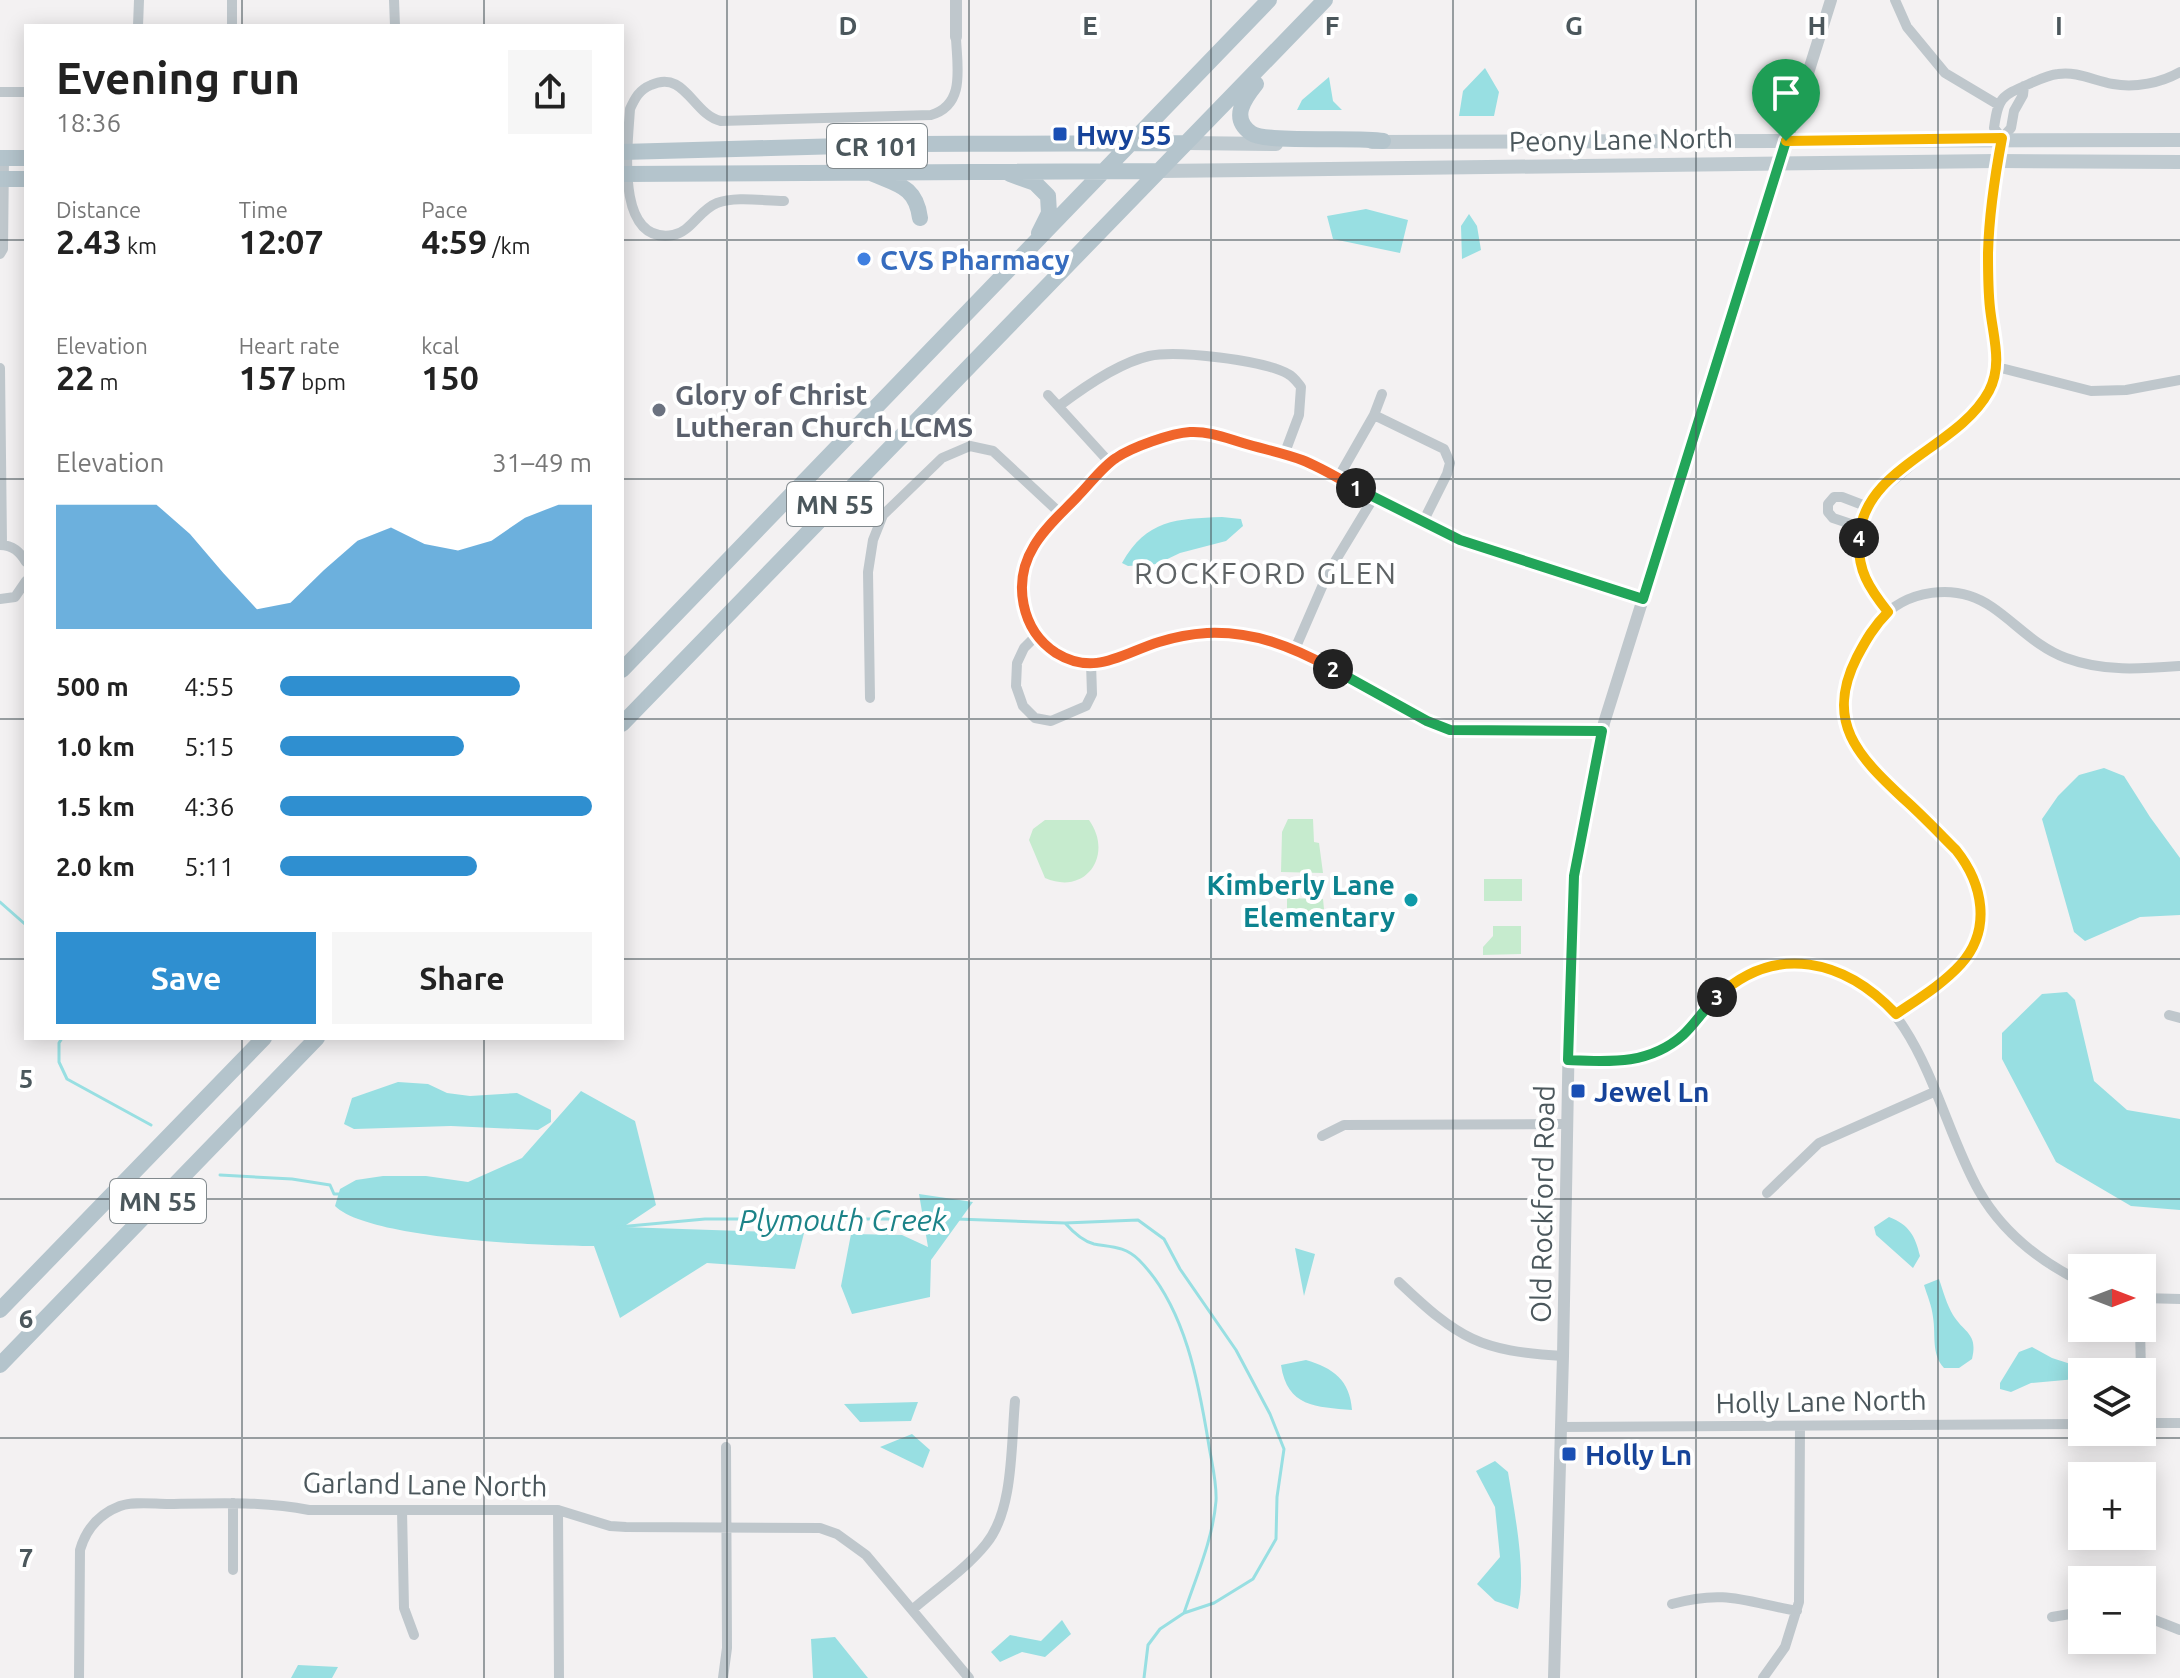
<!DOCTYPE html>
<meta charset="utf-8">
<style>
body{margin:0;font-family:Ubuntu,sans-serif;background:#f6f6f6;color:#222;height:100vh;display:flex;flex-direction:column;font-size:30px;white-space:nowrap}
*{box-sizing:border-box;margin:0}
p{font-size:26px;color:#767676}
.icon{flex:none;width:44px;height:44px;fill:none;stroke:currentColor;stroke-width:2;stroke-linecap:round;stroke-linejoin:round}
.map{position:relative;flex:1;overflow:hidden}
.details{position:absolute;left:24px;top:24px;width:600px;height:1016px;display:flex;flex-direction:column;background:#fff;border-radius:0px;box-shadow:0 4px 20px #0003}
.details>*{flex:none}
.needle{width:52px;rotate:90deg}
.buttons{position:absolute;left:2068px;top:1254px;display:grid;gap:16px}
.buttons a{display:grid;place-items:center;width:88px;height:88px;border-radius:0px;background:#fff;box-shadow:0 4px 20px #0003;font-size:40px}
.pin{position:absolute;display:grid;place-items:center;width:68px;height:68px;color:#fff;margin:-82px -34px;border-radius:50% 50% 50% 0;rotate:-45deg;box-shadow:0 0 8px #0007}
.pin .icon{rotate:45deg}
.km{position:absolute;width:40px;height:40px;margin:-20px;border-radius:50%;background:#222;color:#fff;font-size:22px;line-height:40px;text-align:center}
.round{display:grid;place-items:center;flex:none;width:84px;height:84px;border-radius:0px;background:#f6f6f6}
.head{display:flex;align-items:center;justify-content:space-between;height:136px;padding:0 32px}
h1{font-size:44px;font-weight:700;line-height:60px}
.figures{display:grid;grid-template-columns:repeat(3,1fr);gap:12px;height:136px;padding:8px 32px}
.figures div{display:grid;align-content:center}
.figures b{font-size:34px;font-weight:700}
.figures small{font-size:22px;font-weight:400}
.figures p{font-size:22px}
.chart{height:224px;padding:16px 32px}
.chart p{display:flex;justify-content:space-between}
.chart svg{width:100%;height:144px;margin-top:8px;fill:#2f8fd0;opacity:.7}
.primary-button{display:flex;gap:16px;margin-top:auto;padding:16px 32px}
.primary-button a{flex:1;height:92px;border-radius:0px;background:#2f8fd0;color:#fff;font-size:32px;font-weight:700;line-height:92px;text-align:center}
.primary-button a+a{background:#f6f6f6;color:#222}
ul{padding:0 32px;list-style:none;font-size:26px}
li{display:grid;grid-template-columns:128px 96px 1fr;align-items:center;height:60px}
li i{height:20px;border-radius:10px;background:#2f8fd0}
.map>svg:first-child{display:block}
.green{fill:#c6ebce}
.water{fill:#98dfe2}
.lines{fill:none;stroke-linecap:round;stroke-linejoin:round}
.stream{stroke:#98dfe2;stroke-width:3}
.minor{stroke:#bfc7cc;stroke-width:10}
.tertiary{stroke:#bfc7cc;stroke-width:12}
.secondary{stroke:#bfcad0;stroke-width:14}
.primary{stroke:#b4c4cc;stroke-width:16}
.split-1-casing{stroke:#fff;stroke-width:16}
.split-2-casing{stroke:#fff;stroke-width:16}
.split-3-casing{stroke:#fff;stroke-width:16}
.split-4-casing{stroke:#fff;stroke-width:16}
.split-5-casing{stroke:#fff;stroke-width:16}
.split-1{stroke:#22a559;stroke-width:10}
.split-2{stroke:#f0652b;stroke-width:10}
.split-3{stroke:#22a559;stroke-width:10}
.split-4{stroke:#f5b400;stroke-width:10}
.split-5{stroke:#f5b400;stroke-width:10}
.grid{fill:none;stroke:#4b575c;stroke-width:2;stroke-opacity:0.55}
.transit-dot{fill:#1a4fb4;stroke:#fff;stroke-width:3}
.shop-dot{fill:#3f7fe0;stroke:#fff;stroke-width:3}
.worship-dot{fill:#6b7280;stroke:#fff;stroke-width:3}
.culture-dot{fill:#0f9aa8;stroke:#fff;stroke-width:3}
.labels{text-anchor:middle;dominant-baseline:central;stroke-width:8;stroke-linejoin:round;paint-order:stroke}
.shield{fill:#fff;stroke:#81898d;stroke-width:2}
.shield-label{font-size:26px;font-weight:bold;fill:#4b575c}
.transit-label{font-size:28px;font-weight:bold;fill:#164399;stroke:#fff;text-anchor:start}
.street-label{font-size:28px;fill:#4b575c;stroke:#fff}
.shop-label{font-size:28px;font-weight:bold;fill:#366cbe;stroke:#fff;text-anchor:start}
.worship-label{font-size:28px;font-weight:bold;fill:#5b616d;stroke:#fff;text-anchor:start}
.culture-label{font-size:28px;font-weight:bold;fill:#0d838f;stroke:#fff;text-anchor:end}
.neighbourhood-label{font-size:30px;letter-spacing:2px;fill:#5e6365;stroke:#fff}
.water-label{font-size:30px;font-style:italic;fill:#1c8388;stroke:#fff}
.grid-label{font-size:26px;text-anchor:middle;font-weight:bold;fill:#4b575c;stroke:#fff;stroke-width:8;stroke-linejoin:round;paint-order:stroke}
</style>
<div class="map">
<svg width="2180" height="1678" viewBox="0 0 2180 1678">
<rect width="100%" height="100%" fill="#f3f1f2"/>
<path class="green" d="M1288,819H1313L1314,842L1319,843L1323,873L1281,872L1282,832Z
M1045,820H1089C1114,855 1086,896 1045,878L1029,840L1033,829Z
M1484,879H1522V901H1484Z
M1287,898L1323,899L1324,909L1309,914L1287,915Z
M1493,926H1521V954L1483,955V947L1493,936Z"/>
<path class="water" d="M1485,68L1499,92L1494,116H1459L1463,91Z
M1329,77L1333,101L1342,110H1297L1302,100Z
M1366,209L1408,220L1400,253L1333,239L1327,216Z
M1469,214L1477,226L1481,250L1462,259L1461,226Z
M1222,517L1241,519L1243,526L1226,541L1180,553L1157,564L1128,566L1122,563C1147,519 1176,519 1222,517Z
M2104,768L2124,776L2150,817L2180,858V915L2140,917L2085,941L2074,932L2042,819L2058,796L2079,775Z
M2067,992L2075,1000L2094,1081L2127,1110L2180,1119V1210L2131,1206L2056,1162L2002,1059V1033L2042,994Z
M398,1082L428,1084L447,1093L470,1096L517,1093L551,1110V1122L538,1130L451,1126L354,1129L344,1124L352,1098Z
M581,1091L635,1121L656,1205L623,1227L804,1233L795,1269L707,1263L620,1318L594,1246C542,1246 368,1239 335,1206L340,1189L356,1180L383,1176H426L468,1182L522,1158Z
M919,1194L973,1202L931,1260L930,1297L852,1314L841,1286L851,1234L902,1235L928,1247Z
M1889,1217C1909,1225 1915,1235 1920,1256L1913,1268L1876,1235L1874,1227Z
M1295,1248L1315,1254L1304,1296Z
M1939,1279C1943,1291 1947,1305 1953,1315C1965,1334 1978,1333 1972,1359L1959,1368H1944C1931,1354 1936,1335 1933,1317C1932,1306 1927,1295 1924,1285Z
M2032,1347L2052,1358L2083,1368L2076,1379L2031,1383L2011,1392L2000,1389V1383L2019,1352Z
M1306,1360C1333,1368 1350,1380 1352,1410C1316,1407 1287,1407 1281,1365Z
M918,1402L911,1421L860,1422L844,1404Z
M912,1434L930,1450L923,1468L880,1447Z
M1495,1461L1508,1472C1514,1510 1527,1572 1518,1609L1495,1601L1477,1584L1500,1557L1495,1507L1476,1471Z
M1062,1620L1071,1634L1045,1657L1022,1652L1000,1662L991,1652L1010,1635L1041,1641Z
M835,1637L868,1678H813L811,1639Z
M298,1665L338,1667L332,1678H291Z"/>
<g class="lines">
<path class="stream" d="M0,902L26,925
M62,1038L59,1043V1062L67,1079L151,1125
M220,1175L292,1179L330,1185L334,1194H341
M957,1219L1065,1223L1138,1220L1164,1239L1180,1269L1236,1350L1270,1414L1284,1449L1277,1497L1276,1539L1253,1579L1214,1603L1184,1613L1160,1629L1148,1645L1144,1678
M1065,1223C1073,1232 1082,1241 1094,1244C1111,1247 1125,1246 1139,1260C1185,1306 1199,1384 1209,1446C1212,1464 1217,1483 1216,1501C1213,1539 1196,1577 1184,1613
M618,1227L705,1219H926"/>
<path class="minor" d="M232,0V26
M394,0L395,26
M1895,0L1907,27L1945,73L1997,104
M138,26L139,0
M0,92H26
M2002,138L1994,128C1998,98 2001,96 2029,84C2038,80 2048,75 2058,74C2078,71 2094,81 2113,84C2135,88 2161,83 2180,72
M784,201C764,201 736,196 717,203C699,210 691,232 673,235C614,245 628,143 630,109C635,98 639,90 651,85C685,69 693,115 721,121L931,115C966,105 957,67 956,37
M0,254L3,249L4,158
M1997,367L2091,391L2126,390L2180,380
M0,368L2,544
M1048,395L1110,463
M1059,406C1084,387 1118,363 1149,356C1177,350 1263,360 1288,374C1294,377 1297,382 1301,387L1299,415L1284,455
M1374,415L1444,449L1450,463L1447,474L1423,522
M1338,478L1374,415L1382,394
M1860,527L1833,518L1828,512V504L1834,497H1842L1868,507
M0,545C13,545 20,552 26,562
M0,599L15,597L26,581
M1888,612L1869,589L1861,570L1858,551L1860,527L1876,495L1963,422L1989,391L1997,367L1990,308L1988,252L1997,161L2002,138L2011,128L2014,111L2023,95L2024,86
M1036,636L1024,648L1017,663L1016,686L1023,706L1035,718L1051,721L1086,706L1092,694L1091,663
M1295,649L1328,573L1374,497
M870,698L868,572L873,540L883,515L942,458L970,446L993,451L1061,514
M1602,731H1462L1438,727L1295,649L1263,638L1209,633L1182,636L1157,643L1110,662L1073,661L1056,653L1036,636L1029,625L1024,609L1022,585L1031,550L1041,534L1118,457L1172,436L1202,432L1301,460L1460,540L1643,599
M1896,1014C1918,999 1943,984 1961,964C1992,929 1983,884 1956,850C1939,833 1922,816 1904,799C1862,759 1826,727 1853,665C1859,651 1867,635 1877,623C1905,589 1956,582 1992,607C2017,624 2036,647 2066,658C2104,672 2141,669 2180,666
M2169,1015L2180,1018
M1568,1060C1596,1061 1626,1066 1652,1055C1678,1044 1693,1023 1711,1003C1742,969 1789,955 1833,970C1922,998 1937,1118 1979,1191C2003,1233 2039,1261 2082,1282
M1322,1136L1344,1125L1567,1124
M1767,1193L1819,1143L1934,1092
M1399,1282C1459,1339 1479,1351 1563,1356
M2142,1298L2180,1299
M2140,1328L2141,1372
M2142,1423H2180
M1561,1427L2082,1424
M233,1503V1570
M402,1510L404,1608L414,1635
M558,1510L559,1678
M1672,1604C1726,1589 1746,1602 1797,1611
M912,1610C936,1589 966,1569 986,1544C1014,1510 1011,1443 1015,1401
M2142,1615L2180,1630
M2052,1617L2082,1612
M79,1678L80,1550C86,1529 99,1514 120,1506C134,1501 153,1504 169,1504C216,1503 263,1501 309,1510H558L610,1526L626,1527L820,1528L837,1534L866,1555L969,1678
M723,1678L727,1648L726,1447
M1763,1678L1785,1647L1799,1602L1800,1426"/>
<path class="tertiary" d="M956,37V0
M1554,1678L1563,1356L1571,919L1581,832L1604,723L1831,0"/>
<path class="secondary" d="M1372,142L2180,140
M1185,143L1276,144
M1158,171L1997,161L2180,162"/>
<path class="primary" d="M1256,84C1244,99 1230,118 1251,133C1266,144 1355,136 1383,141
M622,152L915,144L1185,143
M0,158H26
M622,174L1158,171
M873,174C899,185 916,187 920,218
M1010,174L1035,183L1048,196L1049,213L1039,233
M0,179H26
M622,670L1269,0
M622,724L1325,0
M0,1310L264,1038
M0,1365L317,1038"/>
</g>
<g class="lines">
<g class="split-1-casing">
<path id="split-1" d="M1356,488L1460,540L1643,599L1786,141"/>
</g>
<g class="split-2-casing">
<path id="split-2" d="M1333,669C1293,647 1254,631 1207,633C1191,634 1175,637 1159,642C1123,653 1095,677 1056,653C1021,630 1012,582 1034,546C1045,527 1063,512 1078,496C1090,484 1102,467 1116,458C1132,447 1172,433 1190,432C1209,431 1226,438 1243,443C1263,449 1283,453 1302,460C1320,467 1338,478 1356,488"/>
</g>
<g class="split-3-casing">
<path id="split-3" d="M1333,669L1427,721L1450,730L1602,731L1574,876L1568,1060C1610,1062 1649,1065 1683,1035C1695,1024 1704,1009 1717,997"/>
</g>
<g class="split-4-casing">
<path id="split-4" d="M1717,997C1776,942 1845,960 1896,1014C1918,999 1943,984 1961,964C1992,929 1983,884 1956,850C1939,833 1922,815 1904,799C1858,756 1824,722 1857,657C1866,640 1874,626 1888,612C1869,588 1857,570 1859,538"/>
</g>
<g class="split-5-casing">
<path id="split-5" d="M1786,141L2002,138C1995,175 1989,216 1988,253C1988,271 1988,290 1990,308C1993,337 2003,364 1989,391C1958,449 1864,466 1859,538"/>
</g>
<use href="#split-1" class="split-1"/>
<use href="#split-2" class="split-2"/>
<use href="#split-3" class="split-3"/>
<use href="#split-4" class="split-4"/>
<use href="#split-5" class="split-5"/>
</g>
<path class="grid" d="M242,0V26M484,0V26M727,0V1678M969,0V1678M1211,0V1678M1453,0V1678M1696,0V1678M1938,0V1678M0,240H26M622,240H2180M0,479H26M622,479H2180M0,719H26M622,719H2180M0,959H26M622,959H2180M242,1038V1678M484,1038V1678M0,1199H2180M0,1438H2180"/>
<g class="transit-dot">
<rect x="1052" y="126" width="16" height="16" rx="4"/>
<rect x="1570" y="1083" width="16" height="16" rx="4"/>
<rect x="1561" y="1446" width="16" height="16" rx="4"/>
</g>
<circle class="shop-dot" cx="864" cy="259" r="8"/>
<circle class="worship-dot" cx="659" cy="410" r="8"/>
<circle class="culture-dot" cx="1411" cy="900" r="8"/>
<g class="labels">
<g class="shield">
<rect x="827" y="124" width="100" height="44" rx="6"/>
<rect x="787" y="482" width="96" height="44" rx="6"/>
<rect x="110" y="1179" width="96" height="44" rx="6"/>
</g>
<g class="shield-label">
<text x="877" y="146">CR 101</text>
<text x="835" y="504">MN 55</text>
<text x="158" y="1201">MN 55</text>
</g>
<g class="transit-label">
<text x="1076" y="134">Hwy 55</text>
<text x="1594" y="1091">Jewel Ln</text>
<text x="1585" y="1454">Holly Ln</text>
</g>
<g class="street-label">
<text transform="translate(1621 139) rotate(-1)">Peony Lane North</text>
<text transform="translate(1542 1204) rotate(-89)">Old Rockford Road</text>
<text transform="translate(1821 1401) rotate(-1)">Holly Lane North</text>
<text transform="translate(425 1484) rotate(1)">Garland Lane North</text>
</g>
<g class="shop-label">
<text x="880" y="259">CVS Pharmacy</text>
</g>
<g class="worship-label">
<text x="675" y="394">Glory of Christ<tspan x="675" dy="32">Lutheran Church LCMS</tspan></text>
</g>
<g class="culture-label">
<text x="1395" y="884">Kimberly Lane<tspan x="1395" dy="32">Elementary</tspan></text>
</g>
<g class="neighbourhood-label">
<text x="1266" y="573">ROCKFORD GLEN</text>
</g>
<g class="water-label">
<text x="843" y="1220">Plymouth Creek</text>
</g>
</g>
<g class="grid-label">
<text x="848" y="35">D</text>
<text x="1090" y="35">E</text>
<text x="1332" y="35">F</text>
<text x="1574" y="35">G</text>
<text x="1817" y="35">H</text>
<text x="2059" y="35">I</text>
<text x="26" y="1088">5</text>
<text x="26" y="1328">6</text>
<text x="26" y="1567">7</text>
</g>
</svg>
<div class="buttons">
<a><svg class="needle" viewBox="-14 -14 28 28"><path d="M0-13l5 13h-10z" fill="#e53935"/><path d="M0 13l5-13h-10z" fill="#767676"/></svg></a>
<a><svg class="icon" aria-label="layers" viewBox="0 0 24 24"><path d="M12 4l9 5-9 5-9-5zM3 14l9 5 9-5"/></svg></a>
<a>+</a>
<a>−</a>
</div>
<div class="pin" style="left:1786px;top:141px;background:#1e9e55"><svg class="icon" aria-label="arrive" viewBox="0 0 24 24"><path d="M6 21V4h12l-3 4 3 4H6"/></svg></div>
<b class="km" style="left:1356px;top:488px">1</b>
<b class="km" style="left:1333px;top:669px">2</b>
<b class="km" style="left:1717px;top:997px">3</b>
<b class="km" style="left:1859px;top:538px">4</b>
<section class="details">
<div class="head"><div><h1>Evening run</h1><p>18:36</p></div><a class="round"><svg class="icon" aria-label="share" viewBox="0 0 24 24"><path d="M12 15V3M7 8l5-5 5 5M5 13v7h14v-7"/></svg></a></div>
<div class="figures">
<div><p>Distance</p><b>2.43<small> km</small></b></div>
<div><p>Time</p><b>12:07</b></div>
<div><p>Pace</p><b>4:59<small> /km</small></b></div>
</div>
<div class="figures">
<div><p>Elevation</p><b>22<small> m</small></b></div>
<div><p>Heart rate</p><b>157<small> bpm</small></b></div>
<div><p>kcal</p><b>150</b></div>
</div>
<div class="chart"><p><span>Elevation</span>31–49 m</p>
<svg viewBox="0 0 160 44" preserveAspectRatio="none"><path d="M0 44V6L10 6L20 6L30 6L40 15L50 27L60 38L70 36L80 26L90 17L100 13L110 18L120 20L130 17L140 10L150 6L160 6V44z"/></svg>
</div>
<ul>
<li><b>500 m</b>4:55<i style="width:77%"></i></li>
<li><b>1.0 km</b>5:15<i style="width:59%"></i></li>
<li><b>1.5 km</b>4:36<i style="width:100%"></i></li>
<li><b>2.0 km</b>5:11<i style="width:63%"></i></li>
</ul>
<div class="primary-button"><a>Save</a><a>Share</a></div>
</section>
</div>
